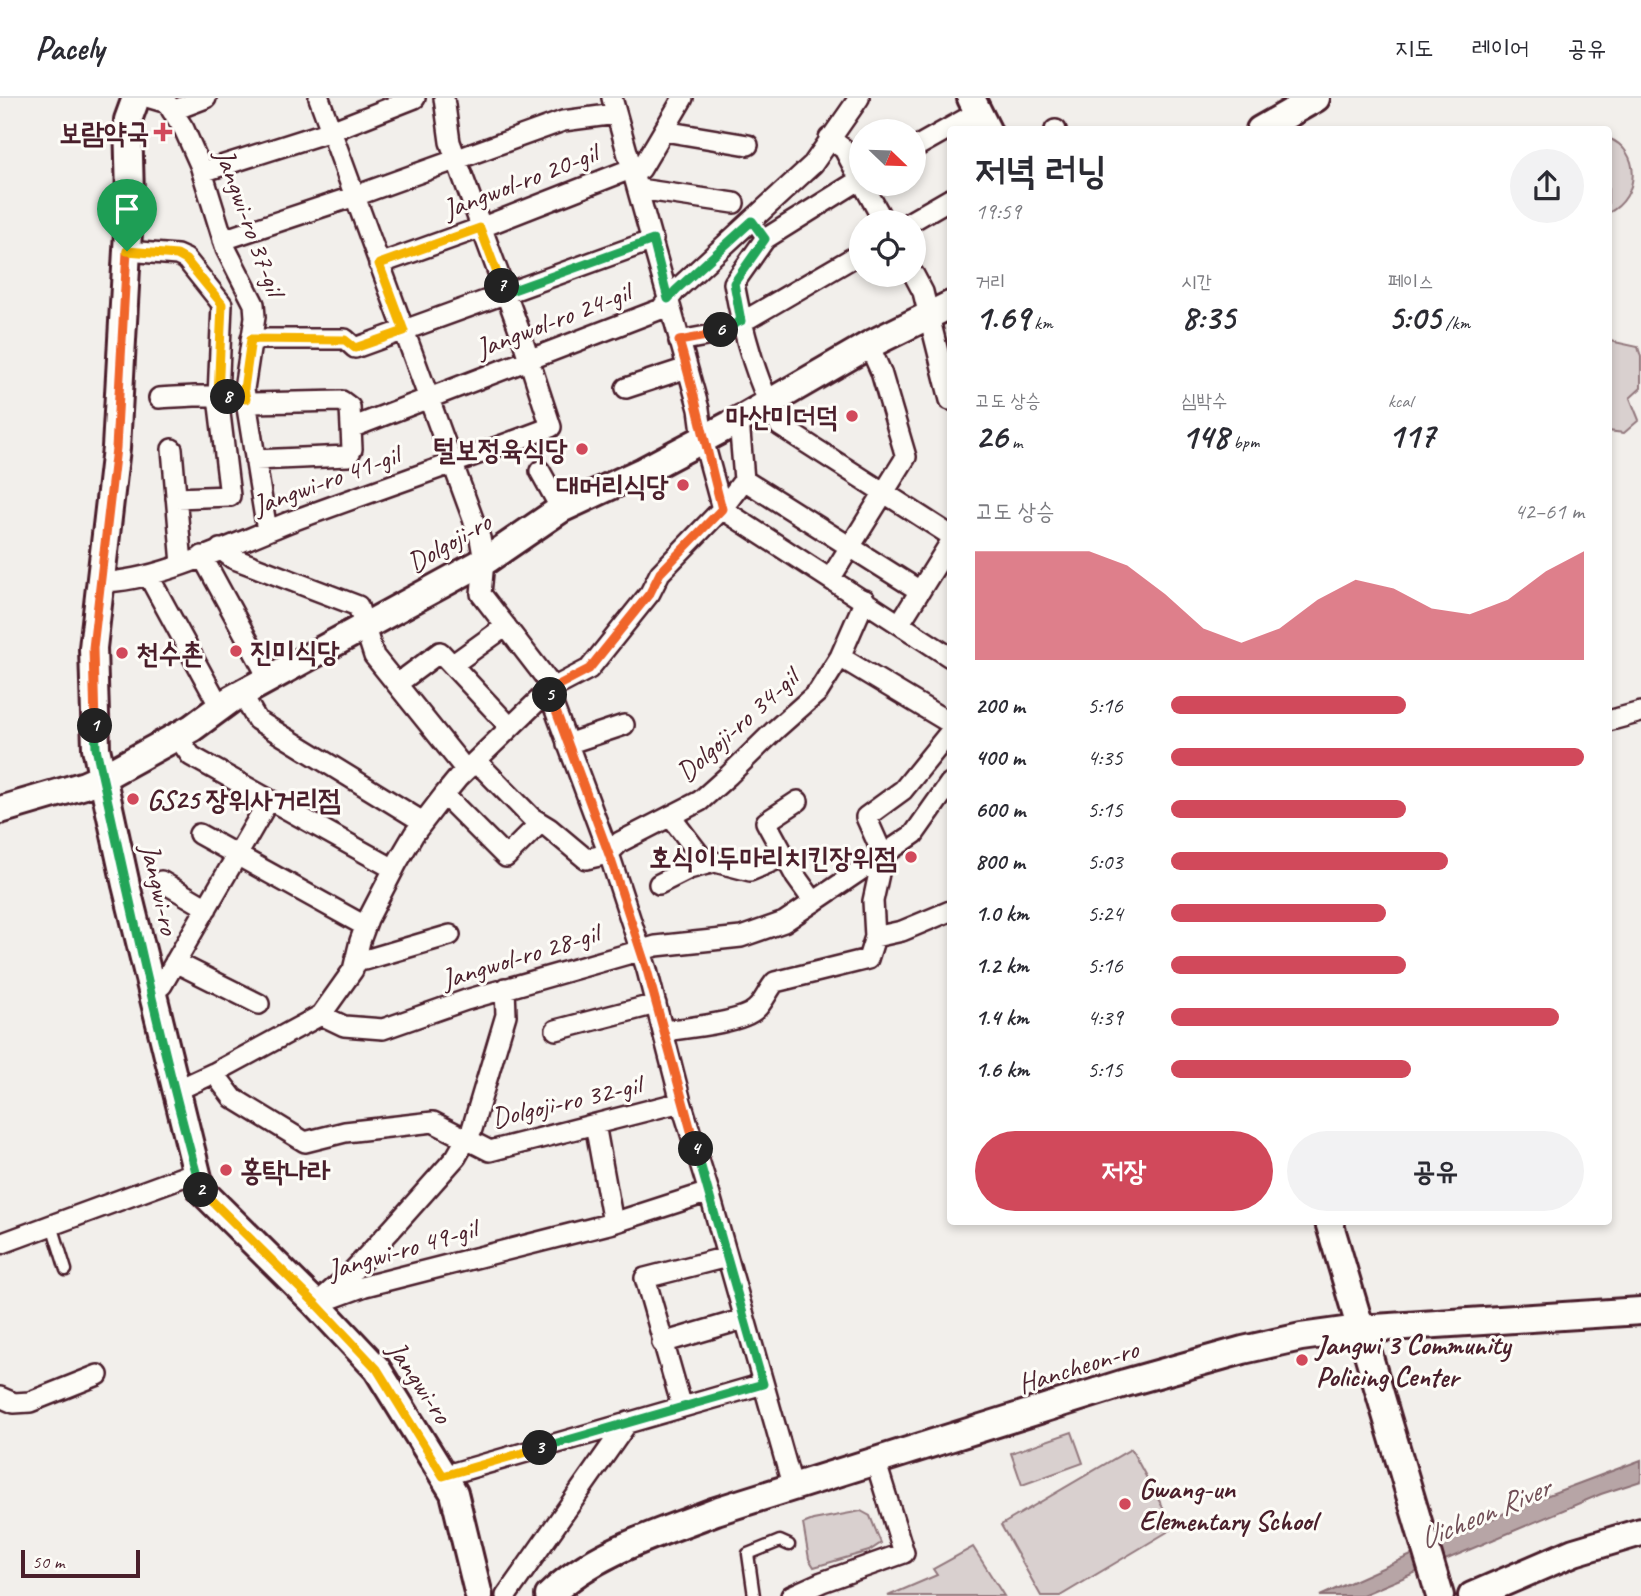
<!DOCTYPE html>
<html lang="ko">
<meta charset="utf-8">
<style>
body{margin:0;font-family:Caveat,"Poor Story",sans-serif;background:#f2f2f3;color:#2b2b33;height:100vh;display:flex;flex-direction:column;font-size:26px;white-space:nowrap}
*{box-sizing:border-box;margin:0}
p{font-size:23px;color:#7c7c81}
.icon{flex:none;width:38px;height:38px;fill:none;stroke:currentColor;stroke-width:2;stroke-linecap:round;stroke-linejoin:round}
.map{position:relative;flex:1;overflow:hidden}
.side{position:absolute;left:947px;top:28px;width:665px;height:1099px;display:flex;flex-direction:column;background:#fff;border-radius:7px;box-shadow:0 4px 10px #0003}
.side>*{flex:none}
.needle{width:46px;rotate:113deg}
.controls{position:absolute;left:849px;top:21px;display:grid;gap:14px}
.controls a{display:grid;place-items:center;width:77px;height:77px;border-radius:50%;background:#fff;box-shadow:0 4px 10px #0003;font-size:35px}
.scale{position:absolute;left:21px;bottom:18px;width:119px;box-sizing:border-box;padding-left:7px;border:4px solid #4a1f2b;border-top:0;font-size:19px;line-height:24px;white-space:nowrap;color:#4a1f2b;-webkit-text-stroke:5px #fdfcf7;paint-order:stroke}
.pin{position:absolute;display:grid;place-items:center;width:60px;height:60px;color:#fff;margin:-72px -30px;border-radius:50% 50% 50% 0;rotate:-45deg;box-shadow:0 0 7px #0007}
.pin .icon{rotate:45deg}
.km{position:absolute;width:35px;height:35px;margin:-18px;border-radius:50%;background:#222;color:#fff;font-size:19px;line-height:35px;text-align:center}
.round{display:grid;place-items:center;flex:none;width:74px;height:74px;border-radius:37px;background:#f2f2f3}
.overview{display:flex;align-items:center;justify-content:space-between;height:119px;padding:0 28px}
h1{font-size:38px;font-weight:700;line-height:52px}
.metrics{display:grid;grid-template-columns:repeat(3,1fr);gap:10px;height:119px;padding:7px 28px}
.metrics div{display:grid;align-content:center}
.metrics b{font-size:35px;font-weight:700}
.metrics small{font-size:19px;font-weight:400}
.metrics p{font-size:19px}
.chart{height:196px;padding:14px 28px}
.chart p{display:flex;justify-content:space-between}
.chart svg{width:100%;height:126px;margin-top:7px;fill:#d1495b;opacity:.7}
.primary-button{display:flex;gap:14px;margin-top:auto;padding:14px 28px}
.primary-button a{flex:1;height:80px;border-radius:42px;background:#d1495b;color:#fff;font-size:28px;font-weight:700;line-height:80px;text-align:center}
.primary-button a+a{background:#f2f2f3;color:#2b2b33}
ul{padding:0 28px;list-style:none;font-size:23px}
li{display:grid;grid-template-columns:112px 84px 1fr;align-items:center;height:52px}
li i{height:18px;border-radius:9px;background:#d1495b}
header{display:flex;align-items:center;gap:42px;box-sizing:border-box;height:98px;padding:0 35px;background:#fff;border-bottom:2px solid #e1e1e2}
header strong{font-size:33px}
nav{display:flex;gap:38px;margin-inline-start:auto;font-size:24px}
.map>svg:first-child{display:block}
.green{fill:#d9d0cf;stroke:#92787d;stroke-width:2}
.water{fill:#b7a5a6;stroke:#8b6f75;stroke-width:2}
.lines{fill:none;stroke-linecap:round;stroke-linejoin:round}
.lane-casing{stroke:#4a1f2b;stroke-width:15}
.street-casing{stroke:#4a1f2b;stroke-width:24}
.secondary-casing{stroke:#4a1f2b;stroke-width:32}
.lane{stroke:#fdfcf7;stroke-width:10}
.street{stroke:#fdfcf7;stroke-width:19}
.secondary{stroke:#fdfcf7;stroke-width:26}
.split-1-casing{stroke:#fff;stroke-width:14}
.split-2-casing{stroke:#fff;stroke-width:14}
.split-3-casing{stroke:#fff;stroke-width:14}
.split-4-casing{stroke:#fff;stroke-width:14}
.split-5-casing{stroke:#fff;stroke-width:14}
.split-6-casing{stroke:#fff;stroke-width:14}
.split-7-casing{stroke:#fff;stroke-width:14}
.split-8-casing{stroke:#fff;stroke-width:14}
.split-9-casing{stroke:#fff;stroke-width:14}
.split-1{stroke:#f0652b;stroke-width:9}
.split-2{stroke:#22a559;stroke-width:9}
.split-3{stroke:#f5b400;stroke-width:9}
.split-4{stroke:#22a559;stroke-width:9}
.split-5{stroke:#f0652b;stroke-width:9}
.split-6{stroke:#f0652b;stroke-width:9}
.split-7{stroke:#22a559;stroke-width:9}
.split-8{stroke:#f5b400;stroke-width:9}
.split-9{stroke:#f5b400;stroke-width:9}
.poi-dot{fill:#d1495b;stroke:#fdfcf7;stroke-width:2.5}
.labels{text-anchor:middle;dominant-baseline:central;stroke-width:6;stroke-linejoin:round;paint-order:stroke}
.poi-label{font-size:28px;font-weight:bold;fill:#4a1f2b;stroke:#fdfcf7;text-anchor:start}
.street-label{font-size:28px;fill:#4a1f2b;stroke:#fdfcf7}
.water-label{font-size:30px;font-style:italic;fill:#704e56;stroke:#fdfcf7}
</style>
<header>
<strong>Pacely</strong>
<nav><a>지도</a><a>레이어</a><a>공유</a></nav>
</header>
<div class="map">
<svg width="1641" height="1498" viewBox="0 0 1641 1498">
<rect width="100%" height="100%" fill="#f2efeb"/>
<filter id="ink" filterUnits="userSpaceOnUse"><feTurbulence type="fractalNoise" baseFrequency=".0143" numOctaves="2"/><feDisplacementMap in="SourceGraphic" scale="14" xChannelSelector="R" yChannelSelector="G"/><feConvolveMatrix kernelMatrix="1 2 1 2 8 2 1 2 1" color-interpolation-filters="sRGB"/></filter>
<g filter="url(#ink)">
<path class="green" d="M1608,40C1641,52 1641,99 1608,115Z
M1610,243L1638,249L1641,259V290L1630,300L1639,322L1624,335L1608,333V244Z
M1072,1334L1083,1365L1022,1387L1011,1355Z
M1131,1351L1174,1430L1060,1498H1041L1001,1427Z
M861,1413L870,1418L881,1445L869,1453L814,1469L809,1461L803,1426L813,1422Z
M973,1449L1004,1498H888L937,1477L933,1471Z"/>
<path class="water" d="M1641,1362V1383L1601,1396L1360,1498H1320L1527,1405Z"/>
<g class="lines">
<g class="lane-casing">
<path id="lane" d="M52,1127L66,1172
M754,1498L748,1456L780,1443L789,1447"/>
</g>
<g class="street-casing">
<path id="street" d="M150,0L167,5L184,31L200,67L226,151L254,206L255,219L244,291L267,433
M319,0L480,440L484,463L481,496L548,583L551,601L611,762L647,872L681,1004L709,1094L793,1390
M612,0L699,311L703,341L722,411L950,559
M172,13L206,0
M1055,32H1056
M664,33L748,47
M829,40L844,51L861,83
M914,50L978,14
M202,74L331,33L415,0
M861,81L765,141L734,185C743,236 756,283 780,328L950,437
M863,86L884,124
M639,91L734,105
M910,124L950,101
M223,142L355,98L563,23L616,16
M127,153L177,157L186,161L222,206L218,299L230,398L176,400
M379,166L480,130L623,74L641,71L683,0
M914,177L923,194L950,302
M251,241H345L355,250L653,142
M679,243L712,237L751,219L861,155
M626,290L687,270
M159,300C185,299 229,293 252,305L342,303L350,309L352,351L348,358L255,362
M739,322L744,382L920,493
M351,330L661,211L676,192L813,66L859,0
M172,351L182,466
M540,373L561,411
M220,451L232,460L358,508L374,558L461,666L482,669L531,719L549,730L586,761L608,756L620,744L700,703L729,677L775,632L818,594L840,559L865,502
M202,458L269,581
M148,477L220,609
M830,481L906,359L881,274L869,247
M101,484C158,484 237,444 292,423C378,391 465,362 551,329L520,234L450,44L444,0
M900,525L950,445
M840,559L950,625
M452,567L506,528
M397,586L440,554L510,629
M242,596L257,622L423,724
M1608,623L1641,614
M177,638L191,658L394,771
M567,646L624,627
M444,697L506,759L540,725
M798,703L766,724L796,779L814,804
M670,718L707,766L715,764L750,773L785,758
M199,736L365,828
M161,783L207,810
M659,786L689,771L707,766
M875,839L902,833L950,813
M356,861L365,862L450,837
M175,864L259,906
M152,895L162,887L269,702
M321,917L344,928L383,931L466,902L656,848L741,839L784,824L914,736L950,685
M556,932L656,906
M664,933C685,930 742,925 756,911C764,904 768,892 775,884L868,861L875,839L873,803L883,757L866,719L903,692L950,634
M214,975L233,1000L305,1044L345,1034L433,1024L490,1053L681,1004
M175,993L214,975L321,917L353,872L360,843L368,821L397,765L414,736L444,697L458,680L549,592L589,571L650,495L660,475L722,411L744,382
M595,1026L613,1125
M0,1146L196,1074
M324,1199L350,1176L391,1132L456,1059L472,1031L506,917L505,890
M316,1206L365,1188L613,1125L709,1094
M662,1245L744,1221
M0,1299L14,1305L30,1304L98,1277
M682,1309L645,1180L727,1159
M443,1378L763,1286
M506,1498L628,1324
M791,1498L822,1484L904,1455L876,1365"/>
</g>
<g class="secondary-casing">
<path id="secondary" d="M136,0L128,22L130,98L116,350L93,550L96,650L126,787L201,1092L316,1206L377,1271L454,1395L479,1498
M971,0L987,32
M1260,32L1316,0
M0,712L85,687L103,679L192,630L230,602L488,461L561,411L643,373L743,320L869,247L950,207
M1329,1124L1440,1498
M549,1498C593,1454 660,1435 716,1413L1125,1285L1243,1252L1301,1239L1359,1231L1641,1213
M1472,1498L1574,1454L1641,1434"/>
</g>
<use href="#lane" class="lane"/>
<use href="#street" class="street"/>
<use href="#secondary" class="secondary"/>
</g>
</g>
<g class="lines" filter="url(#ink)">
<g class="split-1-casing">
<path id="split-1" d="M95,628L93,550L116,350L127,153"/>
</g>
<g class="split-2-casing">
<path id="split-2" d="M95,628L96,650C129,798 160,946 201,1092"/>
</g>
<g class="split-3-casing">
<path id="split-3" d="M201,1092L316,1206L377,1271L443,1378L540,1350"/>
</g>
<g class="split-4-casing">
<path id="split-4" d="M540,1350L763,1286L696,1051"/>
</g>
<g class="split-5-casing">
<path id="split-5" d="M550,597L611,762L647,872L696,1051"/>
</g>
<g class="split-6-casing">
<path id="split-6" d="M550,597L549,592L589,571L650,495L660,475L722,411C707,355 696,299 679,243L712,237L721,232"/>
</g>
<g class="split-7-casing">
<path id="split-7" d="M502,188L505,195L653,142L668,201L676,192L752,123L765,141L734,185L741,223L721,232"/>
</g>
<g class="split-8-casing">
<path id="split-8" d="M228,299L246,301L244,291L251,241L345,242L355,250L404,233L379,166L480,130L502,188"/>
</g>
<g class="split-9-casing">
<path id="split-9" d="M127,153L177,157L186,162L222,206L218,299H228"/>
</g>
<use href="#split-1" class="split-1"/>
<use href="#split-2" class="split-2"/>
<use href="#split-3" class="split-3"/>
<use href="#split-4" class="split-4"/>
<use href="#split-5" class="split-5"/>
<use href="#split-6" class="split-6"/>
<use href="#split-7" class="split-7"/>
<use href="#split-8" class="split-8"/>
<use href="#split-9" class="split-9"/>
</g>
<g class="poi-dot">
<path d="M159.5 23.5h7v7h7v7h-7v7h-7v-7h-7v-7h7z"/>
<circle cx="852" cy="318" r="7"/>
<circle cx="582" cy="351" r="7"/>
<circle cx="683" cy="387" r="7"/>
<circle cx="236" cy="553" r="7"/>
<circle cx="122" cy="555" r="7"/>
<circle cx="133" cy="701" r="7"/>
<circle cx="911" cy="759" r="7"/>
<circle cx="226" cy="1072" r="7"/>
<circle cx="1302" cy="1262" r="7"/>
<circle cx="1125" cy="1406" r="7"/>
</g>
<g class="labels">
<g class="poi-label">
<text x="149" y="34" text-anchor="end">보람약국</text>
<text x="838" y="318" text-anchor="end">마산미더덕</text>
<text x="568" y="351" text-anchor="end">털보정육식당</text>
<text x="669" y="387" text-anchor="end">대머리식당</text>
<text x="250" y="553">진미식당</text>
<text x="136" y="555">천수촌</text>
<text x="147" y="701">GS25 장위사거리점</text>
<text x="897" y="759" text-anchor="end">호식이두마리치킨장위점</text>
<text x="240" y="1072">홍탁나라</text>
<text x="1316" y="1246">Jangwi 3 Community<tspan x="1316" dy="32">Policing Center</tspan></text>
<text x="1139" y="1390">Gwang-un<tspan x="1139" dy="32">Elementary School</tspan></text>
</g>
<g class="street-label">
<text transform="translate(520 83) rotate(-21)">Jangwol-ro 20-gil</text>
<text transform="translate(250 124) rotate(70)">Jangwi-ro 37-gil</text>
<text transform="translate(553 222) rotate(-21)">Jangwol-ro 24-gil</text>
<text transform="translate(326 382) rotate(-20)">Jangwi-ro 41-gil</text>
<text transform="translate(449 444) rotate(-30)">Dolgoji-ro</text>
<text transform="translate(737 627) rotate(-42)">Dolgoji-ro 34-gil</text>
<text transform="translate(160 791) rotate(77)">Jangwi-ro</text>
<text transform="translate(520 858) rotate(-17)">Jangwol-ro 28-gil</text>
<text transform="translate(566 1003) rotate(-13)">Dolgoji-ro 32-gil</text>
<text transform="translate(402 1151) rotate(-16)">Jangwi-ro 49-gil</text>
<text transform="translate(1078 1268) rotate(-17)">Hancheon-ro</text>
<text transform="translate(420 1284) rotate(56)">Jangwi-ro</text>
</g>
<g class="water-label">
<text transform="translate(1484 1415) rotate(-23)">Uicheon River</text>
</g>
</g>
</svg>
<div class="controls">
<a><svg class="needle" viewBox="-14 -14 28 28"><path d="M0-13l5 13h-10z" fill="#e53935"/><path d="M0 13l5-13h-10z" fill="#7c7c81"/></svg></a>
<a><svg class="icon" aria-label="locate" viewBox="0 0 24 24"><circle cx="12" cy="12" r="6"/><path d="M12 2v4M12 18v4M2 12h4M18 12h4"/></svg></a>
</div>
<div class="scale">50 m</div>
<div class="pin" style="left:127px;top:153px;background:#1e9e55"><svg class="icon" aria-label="arrive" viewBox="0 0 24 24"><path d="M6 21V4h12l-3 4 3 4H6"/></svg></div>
<b class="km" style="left:95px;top:628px">1</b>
<b class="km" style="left:201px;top:1092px">2</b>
<b class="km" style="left:540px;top:1350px">3</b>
<b class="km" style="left:696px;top:1051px">4</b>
<b class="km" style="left:550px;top:597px">5</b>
<b class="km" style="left:721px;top:232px">6</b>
<b class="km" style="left:502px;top:188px">7</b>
<b class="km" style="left:228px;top:299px">8</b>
<section class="side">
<div class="overview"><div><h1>저녁 러닝</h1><p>19:59</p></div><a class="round"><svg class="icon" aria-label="share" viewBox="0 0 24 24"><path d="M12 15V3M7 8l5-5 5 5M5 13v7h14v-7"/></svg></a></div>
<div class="metrics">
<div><p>거리</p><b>1.69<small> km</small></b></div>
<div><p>시간</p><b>8:35</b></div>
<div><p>페이스</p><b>5:05<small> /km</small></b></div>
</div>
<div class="metrics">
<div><p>고도 상승</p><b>26<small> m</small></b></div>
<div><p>심박수</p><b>148<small> bpm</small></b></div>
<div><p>kcal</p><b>117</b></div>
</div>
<div class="chart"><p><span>고도 상승</span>42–61 m</p>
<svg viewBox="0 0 160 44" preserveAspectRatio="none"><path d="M0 44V6L10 6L20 6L30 6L40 11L50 21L60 33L70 38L80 33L90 23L100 16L110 19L120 26L130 28L140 23L150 13L160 6V44z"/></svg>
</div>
<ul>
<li><b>200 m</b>5:16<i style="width:57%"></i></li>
<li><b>400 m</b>4:35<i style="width:100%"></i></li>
<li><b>600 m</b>5:15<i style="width:57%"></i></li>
<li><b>800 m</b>5:03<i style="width:67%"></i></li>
<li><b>1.0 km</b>5:24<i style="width:52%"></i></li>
<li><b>1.2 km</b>5:16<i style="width:57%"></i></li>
<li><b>1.4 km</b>4:39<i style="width:94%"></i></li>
<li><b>1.6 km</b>5:15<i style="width:58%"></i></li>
</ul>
<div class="primary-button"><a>저장</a><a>공유</a></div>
</section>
</div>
